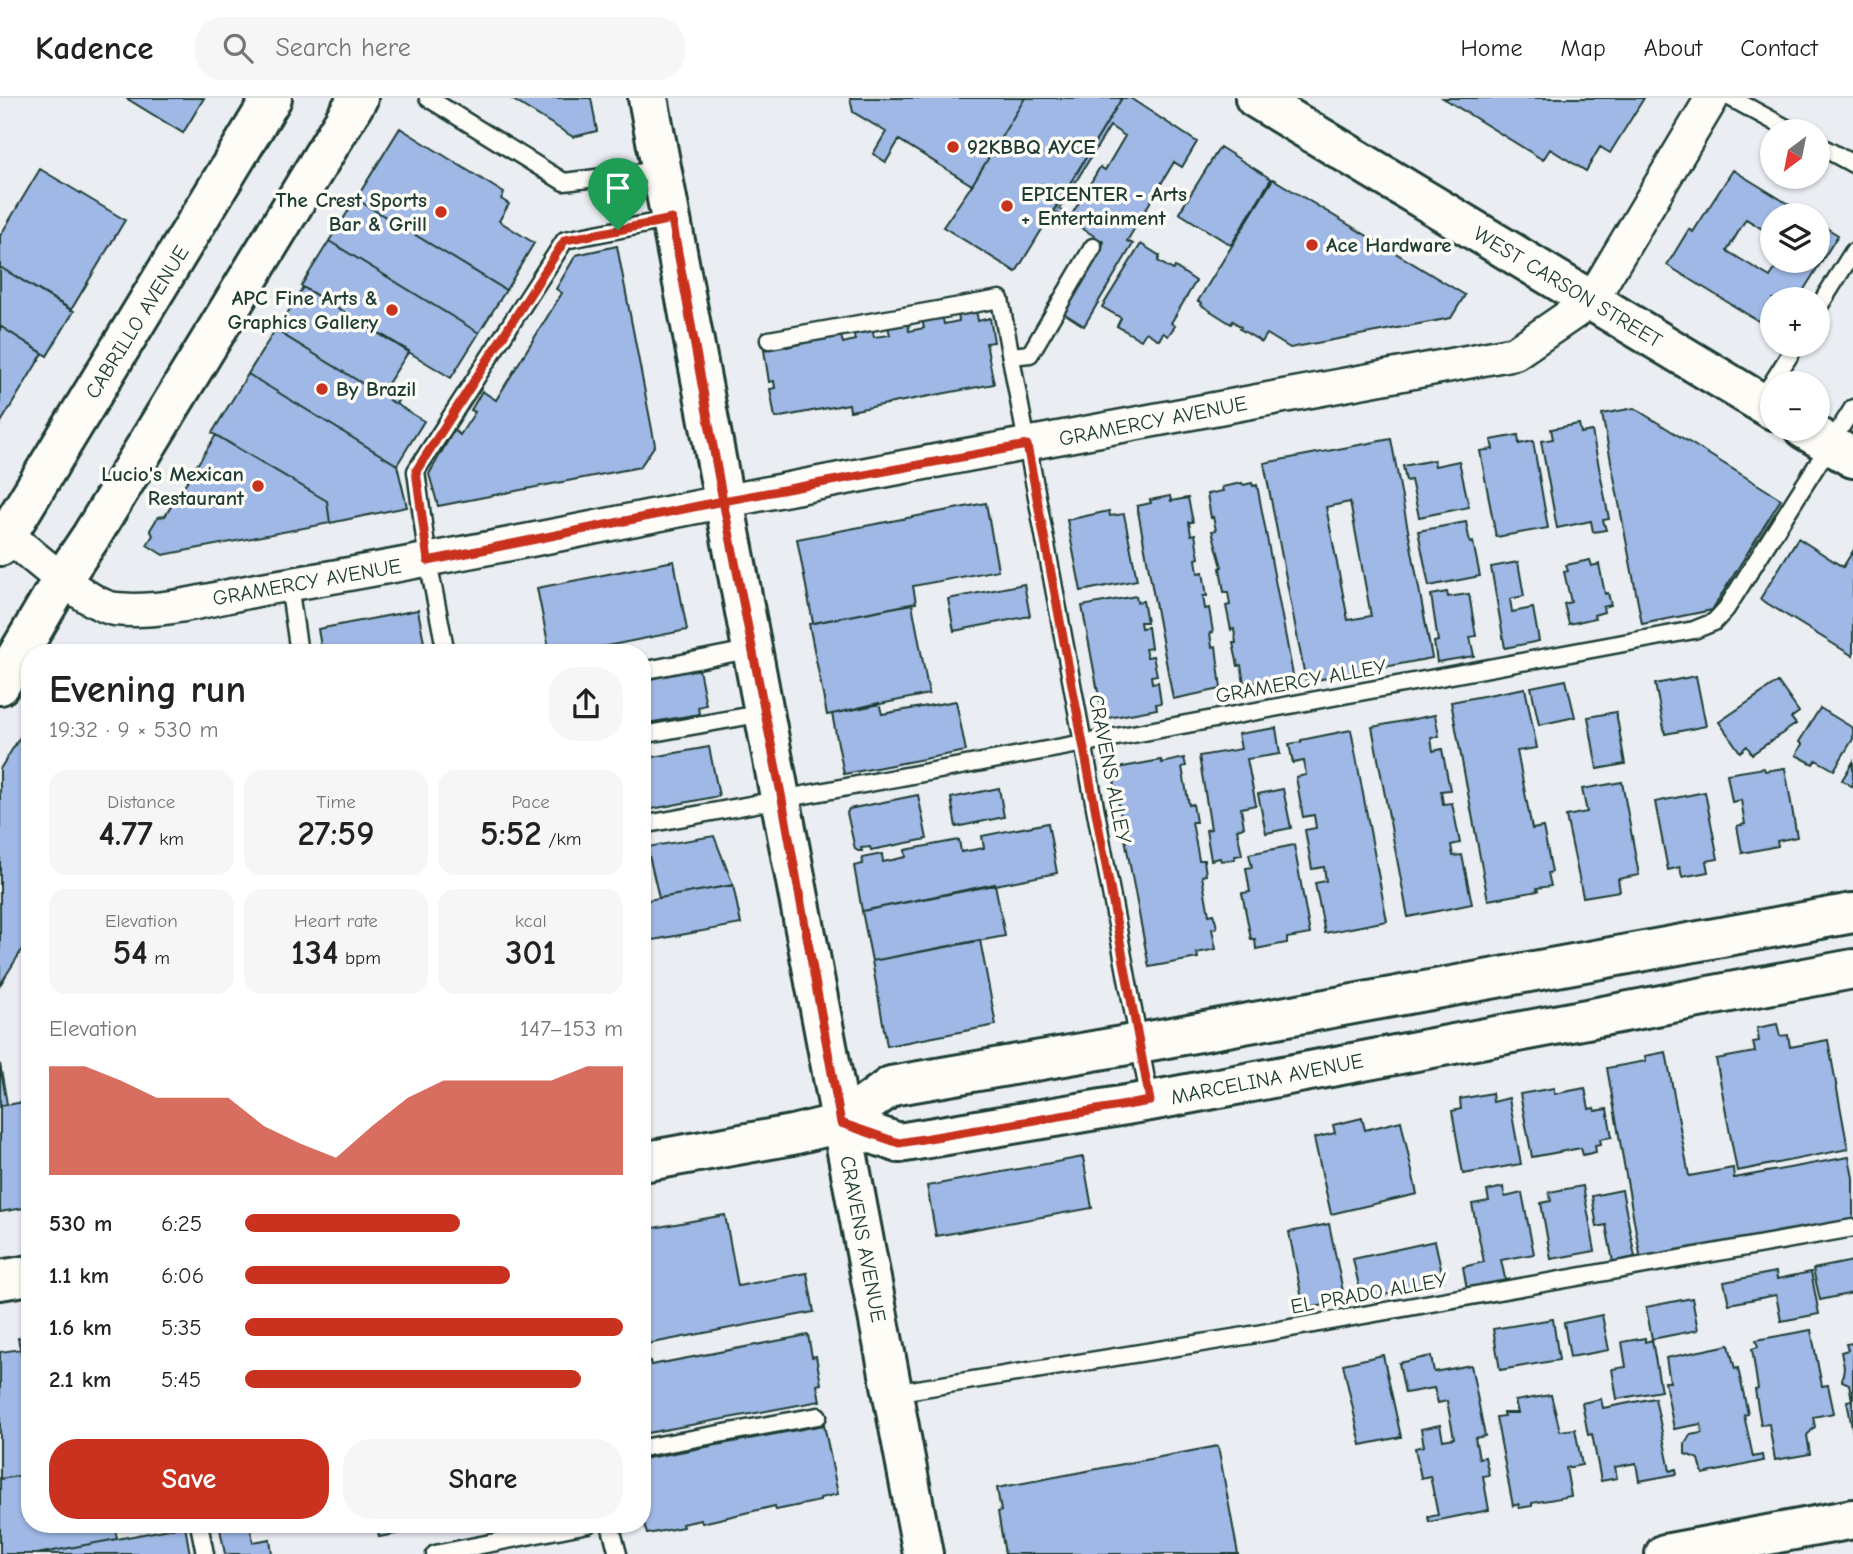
<!DOCTYPE html>
<meta charset="utf-8">
<style>
body{margin:0;font-family:"Comic Neue",sans-serif;background:#f6f6f6;color:#222;height:100vh;display:flex;flex-direction:column;font-size:26px;white-space:nowrap}
*{box-sizing:border-box;margin:0}
p{font-size:23px;color:#767676}
.icon{flex:none;width:38px;height:38px;fill:none;stroke:currentColor;stroke-width:2;stroke-linecap:round;stroke-linejoin:round}
.map{position:relative;flex:1;overflow:hidden}
.side{position:absolute;left:21px;top:546px;width:630px;height:889px;display:flex;flex-direction:column;background:#fff;border-radius:28px;box-shadow:0 2px 5px #0004}
.side>*{flex:none}
.needle{width:46px;rotate:212deg}
.fabs{position:absolute;left:1760px;top:21px;display:grid;gap:14px}
.fabs a{display:grid;place-items:center;width:70px;height:70px;border-radius:50%;background:#fff;box-shadow:0 2px 5px #0004;font-size:35px}
.pin{position:absolute;display:grid;place-items:center;width:60px;height:60px;color:#fff;margin:-72px -30px;border-radius:50% 50% 50% 0;rotate:-45deg;box-shadow:0 0 7px #0007}
.pin .icon{rotate:45deg}
.round{display:grid;place-items:center;flex:none;width:74px;height:74px;border-radius:28px;background:#f6f6f6}
.overview{display:flex;align-items:center;justify-content:space-between;height:119px;padding:0 28px}
h1{font-size:38px;font-weight:700;line-height:52px}
.metrics{display:grid;grid-template-columns:repeat(3,1fr);gap:10px;height:119px;padding:7px 28px}
.metrics div{display:grid;align-content:center;border-radius:18px;background:#f6f6f6;text-align:center}
.metrics b{font-size:35px;font-weight:700}
.metrics small{font-size:19px;font-weight:400}
.metrics p{font-size:19px}
.chart{height:196px;padding:14px 28px}
.chart p{display:flex;justify-content:space-between}
.chart svg{width:100%;height:126px;margin-top:7px;fill:#c8321e;opacity:.7}
.cta{display:flex;gap:14px;margin-top:auto;padding:14px 28px}
.cta a{flex:1;height:80px;border-radius:28px;background:#c8321e;color:#fff;font-size:28px;font-weight:700;line-height:80px;text-align:center}
.cta a+a{background:#f6f6f6;color:#222}
ul{padding:0 28px;list-style:none;font-size:23px}
li{display:grid;grid-template-columns:112px 84px 1fr;align-items:center;height:52px}
li i{height:18px;border-radius:9px;background:#c8321e}
header{display:flex;align-items:center;gap:42px;box-sizing:border-box;height:98px;padding:0 35px;background:#fff;border-bottom:2px solid #e0e0e0}
header strong{font-size:33px}
nav{display:flex;gap:38px;margin-inline-start:auto;font-size:24px}
.search{width:490px;height:63px;background:#f6f6f6;display:flex;align-items:center;gap:18px;box-sizing:border-box;padding:0 24px;border-radius:28px;color:#767676;font-size:26px}
.map>svg:first-child{display:block}
.building{fill:#9fb8e5;stroke:#1f3d34;stroke-width:2;fill-rule:evenodd}
.lines{fill:none;stroke-linecap:round;stroke-linejoin:round}
.service-casing{stroke:#1f3d34;stroke-width:21}
.minor-casing{stroke:#1f3d34;stroke-width:37}
.tertiary-casing{stroke:#1f3d34;stroke-width:44}
.secondary-casing{stroke:#1f3d34;stroke-width:44}
.service{stroke:#fdfcf7;stroke-width:16}
.minor{stroke:#fdfcf7;stroke-width:32}
.tertiary{stroke:#fdfcf7;stroke-width:38}
.secondary{stroke:#fdfcf7;stroke-width:38}
.route-casing{stroke:#fff;stroke-width:14}
.route{stroke:#c8321e;stroke-width:9}
.poi-dot{fill:#c8321e;stroke:#fdfcf7;stroke-width:2.5}
.labels{text-anchor:middle;dominant-baseline:central;stroke-width:7;stroke-linejoin:round;paint-order:stroke}
.poi-label{font-size:21px;font-weight:bold;fill:#1f3d34;stroke:#fdfcf7;text-anchor:start}
.street-label{font-size:21px;fill:#1f3d34;stroke:#fdfcf7}
</style>
<header>
<strong>Kadence</strong>
<div class="search"><svg class="icon" aria-label="search" viewBox="0 0 24 24"><circle cx="10" cy="10" r="6"/><path d="M15 15l6 6"/></svg>Search here</div>
<nav><a>Home</a><a>Map</a><a>About</a><a>Contact</a></nav>
</header>
<div class="map">
<svg width="1853" height="1456" viewBox="0 0 1853 1456">
<rect width="100%" height="100%" fill="#eaeef3"/>
<filter id="ink" filterUnits="userSpaceOnUse"><feTurbulence type="fractalNoise" baseFrequency=".0143" numOctaves="2"/><feDisplacementMap in="SourceGraphic" scale="14" xChannelSelector="R" yChannelSelector="G"/><feConvolveMatrix kernelMatrix="1 2 1 2 8 2 1 2 1" color-interpolation-filters="sRGB"/></filter>
<g filter="url(#ink)">
<path class="building" d="M126,0H204L183,35Z
M510,0H591L597,33L573,39Z
M850,0H1025L972,87L899,42L886,64L873,56L886,34L853,14Z
M1025,0H1122L1016,174L943,129L972,87Z
M1122,0H1130L1197,44L1182,69L1174,64L1127,143L1133,146L1084,228L1062,214L1104,144L1054,113ZM1110,28L1125,38L1105,72L1100,69L1071,118L1059,111Z
M1443,0H1644L1610,55L1600,49L1586,73L1550,51L1543,62Z
M400,30L504,95L501,101L509,106L499,123L534,145L506,192L356,101Z
M1220,49L1271,81L1231,147L1179,115Z
M40,71L125,122L71,212L0,169V138Z
M1733,72L1806,117H1773V138L1746,121L1727,153L1770,179L1780,163H1818V125L1838,137L1798,201H1773V232L1667,167L1689,131L1693,134Z
M1273,81L1465,197L1451,220L1290,250L1267,236L1262,244L1240,231L1241,229L1233,223L1231,226L1201,207L1202,205L1198,203Z
M356,101L506,192L479,235L329,143Z
M329,143L479,235L451,280L301,188Z
M1141,146L1160,158L1158,163L1173,172L1175,169L1196,183L1171,225L1175,228L1168,238L1163,235L1159,242L1146,234L1141,242L1117,228L1121,220L1102,209Z
M617,148L655,347L640,369L438,408L429,376L454,332L460,337L475,314L471,312L482,293L496,302L562,195L556,191L576,157Z
M0,169L74,213L47,258L0,228Z
M303,189L409,253L387,287L402,296L396,306L277,233Z
M976,212L978,223L990,220L994,244L986,245L994,286L850,313L849,306L775,320L770,291L775,290L774,283L769,284L764,252L768,251L767,245L785,242L787,249L803,245L802,238L821,234L822,242L841,238L843,245L855,242L853,234L872,231L874,239L890,237L888,228L908,224L909,233L924,230L922,221L942,217L944,226L959,223L958,215Z
M0,228L43,255L0,326Z
M275,232L424,323L397,367L248,276Z
M248,276L397,367L407,409L330,425L327,403L212,335Z
M1634,310L1781,401L1712,512L1642,526L1602,316Z
M1579,326L1581,335L1592,333L1609,421L1603,422L1606,432L1593,434L1591,423L1557,430L1541,343L1553,341L1551,331Z
M216,337L327,403L330,425L163,457L147,447L153,437L150,432L158,419L165,418Z
M1518,337L1519,346L1533,343L1548,430L1496,439L1480,353L1493,351L1491,342Z
M1391,341L1432,560L1306,584L1264,365ZM1350,404L1371,518L1348,522L1326,409Z
M1434,362L1435,368L1459,363L1469,409L1419,419L1411,382L1406,383L1403,368Z
M1242,385L1243,387L1252,385L1253,388L1257,387L1293,577L1244,586L1241,567L1238,568L1233,545H1236L1234,531L1231,532L1226,508L1230,507L1228,494H1224L1220,470L1222,469L1212,433L1216,432L1213,419L1211,420L1207,396L1223,393L1222,389Z
M1170,398L1171,403L1188,400L1193,424H1189L1191,437L1195,436L1199,460L1196,461L1198,475L1203,474L1207,498H1203L1205,511L1209,510L1213,534L1210,535L1212,549L1216,548L1221,591L1173,601L1137,408L1151,405L1150,402Z
M986,405L998,472L913,488L916,505L813,525L797,441Z
M1109,413L1110,418L1124,416L1137,482L1081,493L1067,422Z
M1466,424L1470,445L1473,444L1480,478L1429,488L1418,433Z
M1798,440L1843,469L1853,453V558L1760,501Z
M1590,462L1592,468L1599,466L1605,496L1608,495L1611,507L1603,509L1604,514L1594,517L1595,520L1569,526L1564,506L1571,504L1564,474L1568,473L1566,467Z
M674,463L687,532L572,555H550L537,490Z
M1518,464L1524,498L1510,501L1512,514L1533,510L1539,543L1505,550L1491,469Z
M1024,486L1030,518L954,533L948,501Z
M1447,494L1448,499L1469,496L1476,538L1470,539L1474,558L1437,564L1434,544L1438,543L1431,497Z
M1136,498L1137,504L1143,503L1147,524H1140L1141,530L1148,529L1151,550L1145,551L1147,559L1153,558L1157,577L1151,578L1152,585L1158,584L1161,605L1156,606L1157,611L1103,621L1082,508Z
M912,506L929,596L827,617L809,526Z
M418,512L426,555H322L318,531Z
M165,549L166,555H133Z
M690,569L691,573L699,571L706,607L698,609L699,616L642,626V578Z
M1696,578L1706,628L1665,636L1655,586Z
M1566,582L1575,619L1539,627L1531,589Z
M1778,584L1799,614L1791,620L1796,626L1752,656L1747,648L1740,654L1719,624Z
M1525,590L1537,650L1517,653L1532,731L1543,729L1552,774L1548,775L1551,788L1537,790L1538,793L1488,802L1451,604Z
M956,603L966,653L844,676L832,616L879,605L882,616Z
M1820,610L1853,630V641L1834,672L1816,662L1813,666L1796,657L1802,646L1799,644Z
M1616,614L1625,666L1597,671L1588,619Z
M1435,617L1439,638L1431,640L1433,653L1442,651L1450,692L1441,693L1443,706L1452,705L1460,745L1451,747L1453,758L1462,757L1472,806L1408,819L1372,629Z
M30,623V805L23,816L30,821V839L0,887V671Z
M1276,630L1280,656L1247,661L1256,707L1241,710L1244,729L1237,731L1242,757L1235,758V761L1221,763L1220,760L1211,762L1206,732L1211,731L1199,658L1241,651L1238,636Z
M1351,632L1387,823L1325,835L1315,785L1326,783L1324,769L1312,771L1305,732L1316,730L1314,717L1303,719L1296,679L1306,677L1304,663L1293,665L1289,646L1301,644V642Z
M709,649L719,698L642,713V661Z
M1184,660L1186,668L1182,669L1189,707L1193,706L1196,724H1192L1199,762H1204L1206,777L1202,778L1209,817L1214,816L1217,830L1212,831L1216,851L1197,855L1198,860L1149,869L1112,671L1161,662L1162,665Z
M1853,664V689L1842,682Z
M1764,670L1765,673L1785,670L1797,739L1777,743L1778,748L1742,755L1737,728L1745,726L1741,702L1732,704L1727,676Z
M1622,684L1639,777L1618,781L1620,793L1583,799L1566,718L1587,714L1582,691Z
M999,690L1004,719L956,729L951,700Z
M1283,691L1291,730L1266,735L1258,696Z
M1705,694L1718,761L1706,763L1708,774L1682,779L1680,769L1668,772L1655,704Z
M918,697L927,741L871,752L870,749L861,750L862,753H858L855,751L847,715L849,711Z
M1048,725L1057,775L862,813L854,768L863,766L862,760L882,756L883,764L906,759L905,752L959,742L961,754L984,750L982,738Z
M714,738L733,787L659,800L647,749Z
M1294,747L1310,836L1287,840V845L1256,851L1255,841H1251L1242,795L1250,794L1246,770L1252,769L1249,756Z
M995,786L1005,838L872,863L862,813Z
M733,787L741,826L642,844V803Z
M980,842L996,927L887,948L872,863Z
M1777,926L1780,938L1788,937L1790,949L1828,942L1848,1051L1737,1073L1716,961L1755,954L1753,944L1759,943L1757,930Z
M1666,954L1689,1078L1733,1070L1734,1080L1849,1059L1853,1080V1125L1641,1162L1607,970L1646,963L1645,958Z
M0,966L7,1006L0,1008Z
M1554,990V996L1585,990L1589,1011L1594,1010L1595,1013L1607,1011L1612,1039L1600,1041L1601,1046L1595,1047L1596,1054L1583,1057L1581,1050L1532,1059L1520,996Z
M1492,995L1493,1004L1509,1000L1521,1066L1463,1076L1452,1013L1461,1011L1460,1001Z
M30,1003V1109L0,1114V1008Z
M1362,1020L1365,1032L1401,1023L1417,1096L1331,1116L1314,1040L1335,1035L1333,1027Z
M1083,1059L1092,1110L936,1138L927,1088Z
M1583,1088L1595,1153L1551,1161L1541,1105L1551,1103L1549,1094Z
M1503,1089L1505,1099L1522,1095L1534,1156L1501,1162L1507,1189L1468,1197L1463,1169L1484,1164L1472,1106L1489,1103L1487,1093Z
M1622,1092L1635,1159L1613,1164L1606,1127L1597,1129L1592,1098Z
M725,1117L738,1188L807,1175L814,1214L642,1247V1132Z
M1329,1126L1345,1203L1304,1211L1289,1134Z
M1435,1143L1444,1183L1362,1202L1353,1161Z
M1853,1163V1195L1820,1202L1813,1171Z
M1776,1174L1777,1181L1811,1174L1819,1216L1781,1223L1776,1197L1729,1206L1724,1184Z
M1692,1200L1698,1232L1652,1241L1646,1209Z
M1602,1217L1609,1252L1570,1259L1564,1225Z
M1553,1221L1559,1262L1500,1272L1493,1231Z
M1811,1232L1822,1288L1828,1287L1834,1315L1813,1319L1815,1329L1807,1337L1810,1356L1775,1362L1769,1326L1761,1327L1755,1292L1758,1291L1752,1251L1758,1249L1756,1242Z
M808,1237L812,1259L816,1258L821,1286L817,1287L820,1303L642,1336V1265L650,1263L651,1267Z
M30,1238V1298L18,1240Z
M1645,1240V1244L1652,1242L1661,1293L1617,1301L1612,1271L1626,1269L1622,1244Z
M1853,1245V1335L1847,1303L1852,1302L1849,1286L1842,1283L1844,1269L1841,1254L1848,1252L1846,1246Z
M1729,1247L1735,1271L1738,1270L1748,1316L1744,1317L1753,1359L1762,1357L1763,1363L1703,1376L1699,1361L1685,1356V1346L1690,1337L1702,1335L1701,1326L1674,1331L1665,1284H1670L1666,1260Z
M21,1251L30,1298V1376L0,1381V1254Z
M1383,1257L1401,1339L1361,1347L1343,1266Z
M1431,1258L1434,1274L1471,1267L1485,1338L1475,1340L1479,1360L1485,1359L1489,1377L1483,1378L1489,1412L1429,1424L1428,1419L1438,1417L1430,1378L1421,1380L1415,1350L1424,1348L1421,1331L1440,1327L1443,1342L1454,1340L1447,1303L1438,1305L1434,1290L1405,1295L1399,1265Z
M1551,1297L1560,1333L1575,1331L1582,1367L1566,1370L1571,1398L1532,1405V1408L1519,1410V1406L1513,1408L1496,1319L1504,1318L1503,1315H1518L1515,1303Z
M1655,1300L1670,1373L1676,1371L1677,1376L1639,1383L1636,1365L1615,1369L1617,1380L1601,1383L1592,1336L1588,1337L1582,1305L1601,1301L1603,1310Z
M824,1327L838,1396L820,1400V1403L776,1412L775,1408L702,1425L701,1422L682,1426L683,1429L647,1436L642,1418V1361Z
M1218,1348L1238,1456H1005L998,1414L1001,1413L997,1390Z
M30,1376V1426H114L117,1441L37,1456H0V1381Z
M219,1426H250L253,1444L270,1441L272,1456H225Z
M377,1426H428L429,1430L379,1439Z
M185,1428L190,1456H37L117,1441Z"/>
<g class="lines">
<g class="service-casing">
<path id="service" d="M428,0L564,84L661,72
M1731,0L1792,33
M1818,47L1853,66
M1818,210L1853,154
M769,242L1000,201L1150,1003
M1011,258L1030,256L1093,149
M1760,304L1796,247
M289,487L299,555
M446,555L428,463L416,373L565,142L672,121
M642,573L753,551
M642,637L764,615
M642,727L1694,532L1714,524L1726,511L1853,310
M893,1295L1257,1236L1853,1130
M642,1350L818,1318
M199,1426L205,1456
M610,1426L618,1456
M435,1456L588,1426"/>
</g>
<g class="minor-casing">
<path id="minor" d="M0,430C22,449 88,508 115,511C164,516 214,500 262,491C366,474 469,454 572,434C886,370 1201,314 1515,255L1591,203L1712,0"/>
</g>
<g class="tertiary-casing">
<path id="tertiary" d="M648,0L923,1456
M841,1025L891,988L1139,945L1853,815
M642,1064L792,1037L841,1025L899,1045L1150,1003L1853,871
M0,1182L30,1177
M1665,1456L1853,1421"/>
</g>
<g class="secondary-casing">
<path id="secondary" d="M1255,0L1773,312
M1804,331L1853,360
M0,448L272,0
M0,587L63,480L92,437L358,0"/>
</g>
<use href="#service" class="service"/>
<use href="#minor" class="minor"/>
<use href="#tertiary" class="tertiary"/>
<use href="#secondary" class="secondary"/>
</g>
</g>
<g class="lines" filter="url(#ink)">
<g class="route-casing">
<path id="route" d="M618,132L565,142L416,373L428,463L723,403L782,701L841,1025L899,1045L1150,1003L1027,347L723,403L672,121L618,132"/>
</g>
<use href="#route" class="route"/>
</g>
<g class="poi-dot">
<circle cx="953" cy="49" r="7"/>
<circle cx="1007" cy="108" r="7"/>
<circle cx="441" cy="114" r="7"/>
<circle cx="1312" cy="147" r="7"/>
<circle cx="392" cy="212" r="7"/>
<circle cx="322" cy="291" r="7"/>
<circle cx="258" cy="388" r="7"/>
</g>
<g class="labels">
<g class="poi-label">
<text x="967" y="49">92KBBQ AYCE</text>
<text x="1021" y="96">EPICENTER - Arts<tspan x="1021" dy="24">+ Entertainment</tspan></text>
<text x="427" y="102" text-anchor="end">The Crest Sports<tspan x="427" dy="24">Bar &amp; Grill</tspan></text>
<text x="1326" y="147">Ace Hardware</text>
<text x="378" y="200" text-anchor="end">APC Fine Arts &amp;<tspan x="378" dy="24">Graphics Gallery</tspan></text>
<text x="336" y="291">By Brazil</text>
<text x="244" y="376" text-anchor="end">Lucio's Mexican<tspan x="244" dy="24">Restaurant</tspan></text>
</g>
<g class="street-label">
<text transform="translate(1568 189) rotate(31)">WEST CARSON STREET</text>
<text transform="translate(137 224) rotate(-58)">CABRILLO AVENUE</text>
<text transform="translate(1153 323) rotate(-11)">GRAMERCY AVENUE</text>
<text transform="translate(307 484) rotate(-10)">GRAMERCY AVENUE</text>
<text transform="translate(1301 583) rotate(-10)">GRAMERCY ALLEY</text>
<text transform="translate(1110 671) rotate(79)">CRAVENS ALLEY</text>
<text transform="translate(1267 981) rotate(-11)">MARCELINA AVENUE</text>
<text transform="translate(863 1141) rotate(79)">CRAVENS AVENUE</text>
<text transform="translate(1369 1195) rotate(-10)">EL PRADO ALLEY</text>
</g>
</g>
</svg>
<div class="fabs">
<a><svg class="needle" viewBox="-14 -14 28 28"><path d="M0-13l5 13h-10z" fill="#e53935"/><path d="M0 13l5-13h-10z" fill="#767676"/></svg></a>
<a><svg class="icon" aria-label="layers" viewBox="0 0 24 24"><path d="M12 4l9 5-9 5-9-5zM3 14l9 5 9-5"/></svg></a>
<a>+</a>
<a>−</a>
</div>
<div class="pin" style="left:618px;top:132px;background:#1e9e55"><svg class="icon" aria-label="arrive" viewBox="0 0 24 24"><path d="M6 21V4h12l-3 4 3 4H6"/></svg></div>
<section class="side">
<div class="overview"><div><h1>Evening run</h1><p>19:32 · 9 × 530 m</p></div><a class="round"><svg class="icon" aria-label="share" viewBox="0 0 24 24"><path d="M12 15V3M7 8l5-5 5 5M5 13v7h14v-7"/></svg></a></div>
<div class="metrics">
<div><p>Distance</p><b>4.77<small> km</small></b></div>
<div><p>Time</p><b>27:59</b></div>
<div><p>Pace</p><b>5:52<small> /km</small></b></div>
</div>
<div class="metrics">
<div><p>Elevation</p><b>54<small> m</small></b></div>
<div><p>Heart rate</p><b>134<small> bpm</small></b></div>
<div><p>kcal</p><b>301</b></div>
</div>
<div class="chart"><p><span>Elevation</span>147–153 m</p>
<svg viewBox="0 0 160 44" preserveAspectRatio="none"><path d="M0 44V6L10 6L20 11L30 17L40 17L50 17L60 27L70 33L80 38L90 27L100 17L110 11L120 11L130 11L140 11L150 6L160 6V44z"/></svg>
</div>
<ul>
<li><b>530 m</b>6:25<i style="width:57%"></i></li>
<li><b>1.1 km</b>6:06<i style="width:70%"></i></li>
<li><b>1.6 km</b>5:35<i style="width:100%"></i></li>
<li><b>2.1 km</b>5:45<i style="width:89%"></i></li>
</ul>
<div class="cta"><a>Save</a><a>Share</a></div>
</section>
</div>
